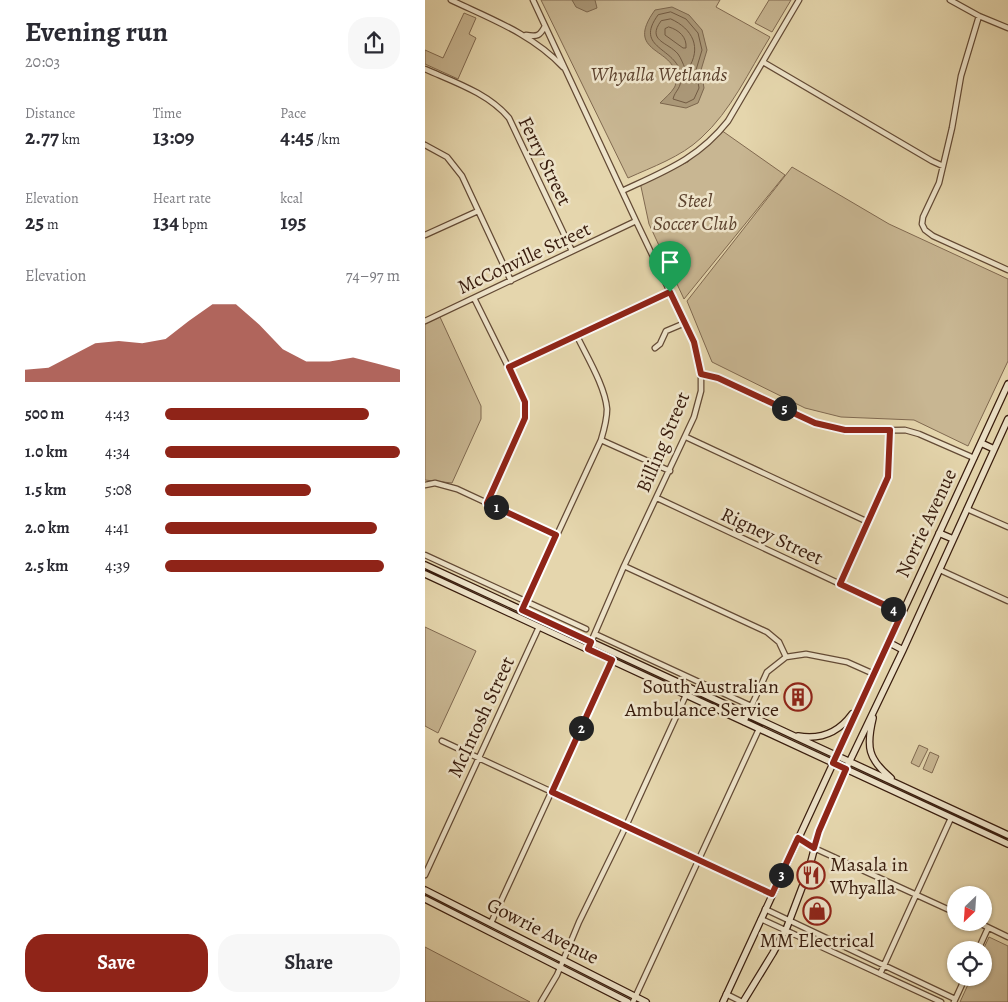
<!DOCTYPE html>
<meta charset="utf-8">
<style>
body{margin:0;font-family:Alegreya,serif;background:#f7f7f7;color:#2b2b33;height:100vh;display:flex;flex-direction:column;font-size:19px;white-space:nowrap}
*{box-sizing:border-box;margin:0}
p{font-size:16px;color:#7c7c81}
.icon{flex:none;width:28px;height:28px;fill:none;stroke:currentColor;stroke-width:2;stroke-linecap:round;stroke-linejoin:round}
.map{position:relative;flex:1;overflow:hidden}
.drawer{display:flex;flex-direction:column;background:#fff;width:425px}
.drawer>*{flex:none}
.needle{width:32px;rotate:205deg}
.fabs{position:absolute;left:522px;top:886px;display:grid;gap:10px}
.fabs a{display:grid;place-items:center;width:45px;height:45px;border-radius:50%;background:#fff;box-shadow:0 1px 4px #0004;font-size:25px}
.pin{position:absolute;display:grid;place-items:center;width:42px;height:42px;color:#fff;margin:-51px -21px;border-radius:50% 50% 50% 0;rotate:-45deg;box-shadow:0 0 5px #0007}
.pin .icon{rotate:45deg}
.km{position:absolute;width:25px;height:25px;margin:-12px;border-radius:50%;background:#222;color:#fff;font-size:14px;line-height:25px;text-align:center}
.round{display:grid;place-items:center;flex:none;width:52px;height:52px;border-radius:20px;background:#f7f7f7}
.head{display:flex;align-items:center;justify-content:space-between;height:85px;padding:0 25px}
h1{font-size:28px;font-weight:700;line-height:38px}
.figures{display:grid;grid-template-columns:repeat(3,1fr);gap:8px;height:85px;padding:5px 25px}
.figures div{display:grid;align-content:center}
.figures b{font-size:21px;font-weight:700}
.figures small{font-size:14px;font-weight:400}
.figures p{font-size:14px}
.chart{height:140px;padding:10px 25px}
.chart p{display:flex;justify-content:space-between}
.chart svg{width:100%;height:90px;margin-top:5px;fill:#8f2418;opacity:.7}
.cta{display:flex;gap:10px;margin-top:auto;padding:10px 25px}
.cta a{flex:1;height:58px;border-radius:20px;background:#8f2418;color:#fff;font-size:20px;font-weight:700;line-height:58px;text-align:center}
.cta a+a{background:#f7f7f7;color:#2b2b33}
ul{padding:0 25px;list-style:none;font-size:16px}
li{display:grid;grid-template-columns:80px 60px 1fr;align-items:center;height:38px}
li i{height:12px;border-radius:6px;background:#8f2418}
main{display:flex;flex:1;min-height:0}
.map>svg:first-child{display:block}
.green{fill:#c8b692;stroke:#806950}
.water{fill:#aa9777;stroke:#7c664d}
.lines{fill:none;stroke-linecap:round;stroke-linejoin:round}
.shore{stroke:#715a42;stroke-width:1}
.street-casing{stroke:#634a35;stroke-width:7}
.secondary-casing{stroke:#381c0d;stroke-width:8}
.street{stroke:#eee4ca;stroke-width:4.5}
.secondary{stroke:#eee4ca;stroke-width:5.5}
.route-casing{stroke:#fff;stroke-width:10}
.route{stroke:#8f2418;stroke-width:6}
.labels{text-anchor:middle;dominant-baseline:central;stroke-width:5;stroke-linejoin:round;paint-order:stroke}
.park-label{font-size:20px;font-style:italic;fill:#5c422e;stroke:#eee4ca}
.street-label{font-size:20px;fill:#381c0d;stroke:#eee4ca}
.poi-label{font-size:20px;fill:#381c0d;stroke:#eee4ca;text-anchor:end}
</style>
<main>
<section class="drawer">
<div class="head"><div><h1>Evening run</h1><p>20:03</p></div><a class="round"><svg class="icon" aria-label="share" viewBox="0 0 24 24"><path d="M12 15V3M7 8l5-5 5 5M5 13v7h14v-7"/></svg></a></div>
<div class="figures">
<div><p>Distance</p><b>2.77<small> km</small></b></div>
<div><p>Time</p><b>13:09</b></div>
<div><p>Pace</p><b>4:45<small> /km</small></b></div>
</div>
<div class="figures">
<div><p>Elevation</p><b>25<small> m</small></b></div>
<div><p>Heart rate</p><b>134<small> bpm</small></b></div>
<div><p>kcal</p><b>195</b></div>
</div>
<div class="chart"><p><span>Elevation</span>74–97 m</p>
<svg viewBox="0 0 160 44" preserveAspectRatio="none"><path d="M0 44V38L10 37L20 31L30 25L40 24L50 25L60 23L70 14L80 6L90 6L100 16L110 28L120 34L130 34L140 32L150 35L160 38V44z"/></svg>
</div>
<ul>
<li><b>500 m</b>4:43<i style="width:87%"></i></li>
<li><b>1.0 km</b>4:34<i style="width:100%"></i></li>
<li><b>1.5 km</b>5:08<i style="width:62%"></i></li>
<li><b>2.0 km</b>4:41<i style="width:90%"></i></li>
<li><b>2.5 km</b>4:39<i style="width:93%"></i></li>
</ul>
<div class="cta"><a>Save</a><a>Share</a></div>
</section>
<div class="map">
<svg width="583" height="1002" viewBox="0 0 583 1002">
<rect width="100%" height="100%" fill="#e5d6ad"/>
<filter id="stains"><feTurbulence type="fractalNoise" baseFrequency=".004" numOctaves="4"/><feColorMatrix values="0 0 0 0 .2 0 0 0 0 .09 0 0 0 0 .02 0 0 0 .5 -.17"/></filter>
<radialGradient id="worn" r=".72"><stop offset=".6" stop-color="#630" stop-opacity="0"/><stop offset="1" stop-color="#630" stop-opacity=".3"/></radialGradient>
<path class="green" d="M116,0H295L291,7L345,37C324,71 306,111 276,138C256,157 227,167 203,178Z
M344,0H366L347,32L330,23Z
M39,13L51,18L44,34L51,38L33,79L0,64V50L18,58Z
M296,130L360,175L259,299L224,224L215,182L263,162Z
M367,167L464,224L583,279V361L543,446L489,420L416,417L380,408L287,362L262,301Z
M15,317L56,406V419L27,483L0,480V324Z
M0,627L51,651L13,733L0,726Z
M494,745L503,749L494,767L486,763Z
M505,752L514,756L507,773L498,769Z
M564,937L583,946V1002H535L546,978H559L558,950Z
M0,947L105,1002H0Z"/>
<path class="water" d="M147,0H170L172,8L162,12L151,7Z
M247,7L264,15L277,30L282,50L276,70L279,88L273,103L261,108L235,103C240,98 246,93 249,88C251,86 251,80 251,77C250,47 198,54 230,10Z"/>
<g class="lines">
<path class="shore" d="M246,12L261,19L273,33L277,50L271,70L274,88L269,99L261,103L248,99C250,90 257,89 256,75C252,47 208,49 233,15Z
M246,19C268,29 277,48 263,69L260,68C258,64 256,58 253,54C243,42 221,41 236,21Z
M244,27C254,30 262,37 261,48H258L240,35V29Z"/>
<g class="street-casing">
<path id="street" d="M26,0C66,19 107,34 138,67
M108,0L211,221L269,342L276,374V391L269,417L199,566L163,649
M525,0L554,16L583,28
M554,16L536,76L527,128L514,183L498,217L497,224L500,230L508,236L583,270
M101,35C112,37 115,36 120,26
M338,62L507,161L518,166
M0,69C29,82 63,93 84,118L147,251
M0,145L22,157L37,176L86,281
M197,191C240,171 273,159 303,121L374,0
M0,235L53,211
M49,298L100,401V418L62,503
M0,321L211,221
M230,348L235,344L241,331L260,323
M84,367L245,292
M276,374L293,378L390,423L420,431L480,430L494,434L549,458
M261,437L443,522
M176,440L245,471
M0,485L10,483L32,489L131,535
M232,498L477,613
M542,509L583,527
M0,555L161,629
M199,566L342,632L354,642L361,657
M515,570L583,601
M415,584L463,477L465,430
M101,602L176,440C179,430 182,420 182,409C180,386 162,357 152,336
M170,634L326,706
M319,722L342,672L361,657L381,654L422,662L449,674
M17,741L347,894
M373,838L389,848L531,913
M0,875L114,627
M340,909L530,999
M336,919L516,1002
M552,922L583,937
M66,923L187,660
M553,950L563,928
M455,974L526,818
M301,994L317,1002
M116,1002L132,975L154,922L201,826L261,695
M208,1002L334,729
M529,1002L540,978"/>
</g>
<g class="secondary-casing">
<path id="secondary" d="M556,443L569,449
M514,533L528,539
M0,565L583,835
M0,574L583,844
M97,610L101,602
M463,642L478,650
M448,718C441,747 443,759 466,778
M373,736C396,740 414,732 427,714
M0,890L221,1002
M0,899L203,1002
M298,1002L583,384
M318,1002L348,953L362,927L384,869L394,831L421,769L478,650L583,419"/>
</g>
<use href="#street" class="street"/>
<use href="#secondary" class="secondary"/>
</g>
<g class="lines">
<g class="route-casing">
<path id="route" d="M245,292L269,342L276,374L293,378L390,423L420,430H465L463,477L415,584L477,613L408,763L421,769L394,831L389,848L373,838L347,894L127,792L187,660L163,649L166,642L97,610L131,535L62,503L100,418V402L84,367Z"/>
</g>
<use href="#route" class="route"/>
</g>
<defs>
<g id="building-ring" transform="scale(1.4375)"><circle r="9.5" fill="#eee4ca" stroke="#8f2418" stroke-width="1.5"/><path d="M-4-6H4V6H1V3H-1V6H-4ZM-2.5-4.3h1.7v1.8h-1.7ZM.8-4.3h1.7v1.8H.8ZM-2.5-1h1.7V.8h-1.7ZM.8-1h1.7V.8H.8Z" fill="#8f2418"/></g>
<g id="restaurant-ring" transform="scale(1.4375)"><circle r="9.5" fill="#eee4ca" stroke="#8f2418" stroke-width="1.5"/><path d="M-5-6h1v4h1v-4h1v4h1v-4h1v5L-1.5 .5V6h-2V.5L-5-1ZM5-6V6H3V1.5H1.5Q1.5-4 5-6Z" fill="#8f2418"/></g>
<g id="shop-ring" transform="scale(1.4375)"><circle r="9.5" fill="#eee4ca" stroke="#8f2418" stroke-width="1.5"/><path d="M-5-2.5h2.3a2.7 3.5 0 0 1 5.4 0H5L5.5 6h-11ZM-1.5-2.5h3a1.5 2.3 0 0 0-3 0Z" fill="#8f2418"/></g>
</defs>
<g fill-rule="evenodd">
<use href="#building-ring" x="373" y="697"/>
<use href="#restaurant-ring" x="386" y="875"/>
<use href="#shop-ring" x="392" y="911"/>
</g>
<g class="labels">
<g class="park-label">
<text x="234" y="74">Whyalla Wetlands</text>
<text x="270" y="200">Steel<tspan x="270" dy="23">Soccer Club</tspan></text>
</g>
<g class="street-label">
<text transform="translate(120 161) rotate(64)">Ferry Street</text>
<text transform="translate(99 258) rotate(-25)">McConville Street</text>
<text transform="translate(238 442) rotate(-67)">Billing Street</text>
<text transform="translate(501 523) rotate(-65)">Norrie Avenue</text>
<text transform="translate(347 536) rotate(25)">Rigney Street</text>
<text transform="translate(56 717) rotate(-65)">McIntosh Street</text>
<text transform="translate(118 931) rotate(27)">Gowrie Avenue</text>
</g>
<g class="poi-label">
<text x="354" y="686">South Australian<tspan x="354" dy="23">Ambulance Service</tspan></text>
<text x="405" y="864" text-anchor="start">Masala in<tspan x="405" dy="23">Whyalla</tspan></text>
<text x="392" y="940" text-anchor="middle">MM Electrical</text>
</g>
</g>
<rect width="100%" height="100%" filter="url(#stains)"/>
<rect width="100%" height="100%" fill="url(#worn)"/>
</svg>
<div class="fabs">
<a><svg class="needle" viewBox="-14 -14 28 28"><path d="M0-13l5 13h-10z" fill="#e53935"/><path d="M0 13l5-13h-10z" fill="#7c7c81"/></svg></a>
<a><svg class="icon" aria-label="locate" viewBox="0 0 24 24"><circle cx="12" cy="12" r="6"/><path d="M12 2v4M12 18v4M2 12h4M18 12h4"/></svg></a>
</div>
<div class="pin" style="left:245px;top:292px;background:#1e9e55"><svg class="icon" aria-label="arrive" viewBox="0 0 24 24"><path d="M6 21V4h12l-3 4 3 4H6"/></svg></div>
<b class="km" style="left:71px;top:507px">1</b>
<b class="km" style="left:156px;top:728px">2</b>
<b class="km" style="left:356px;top:875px">3</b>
<b class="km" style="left:468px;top:609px">4</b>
<b class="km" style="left:359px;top:408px">5</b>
</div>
</main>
